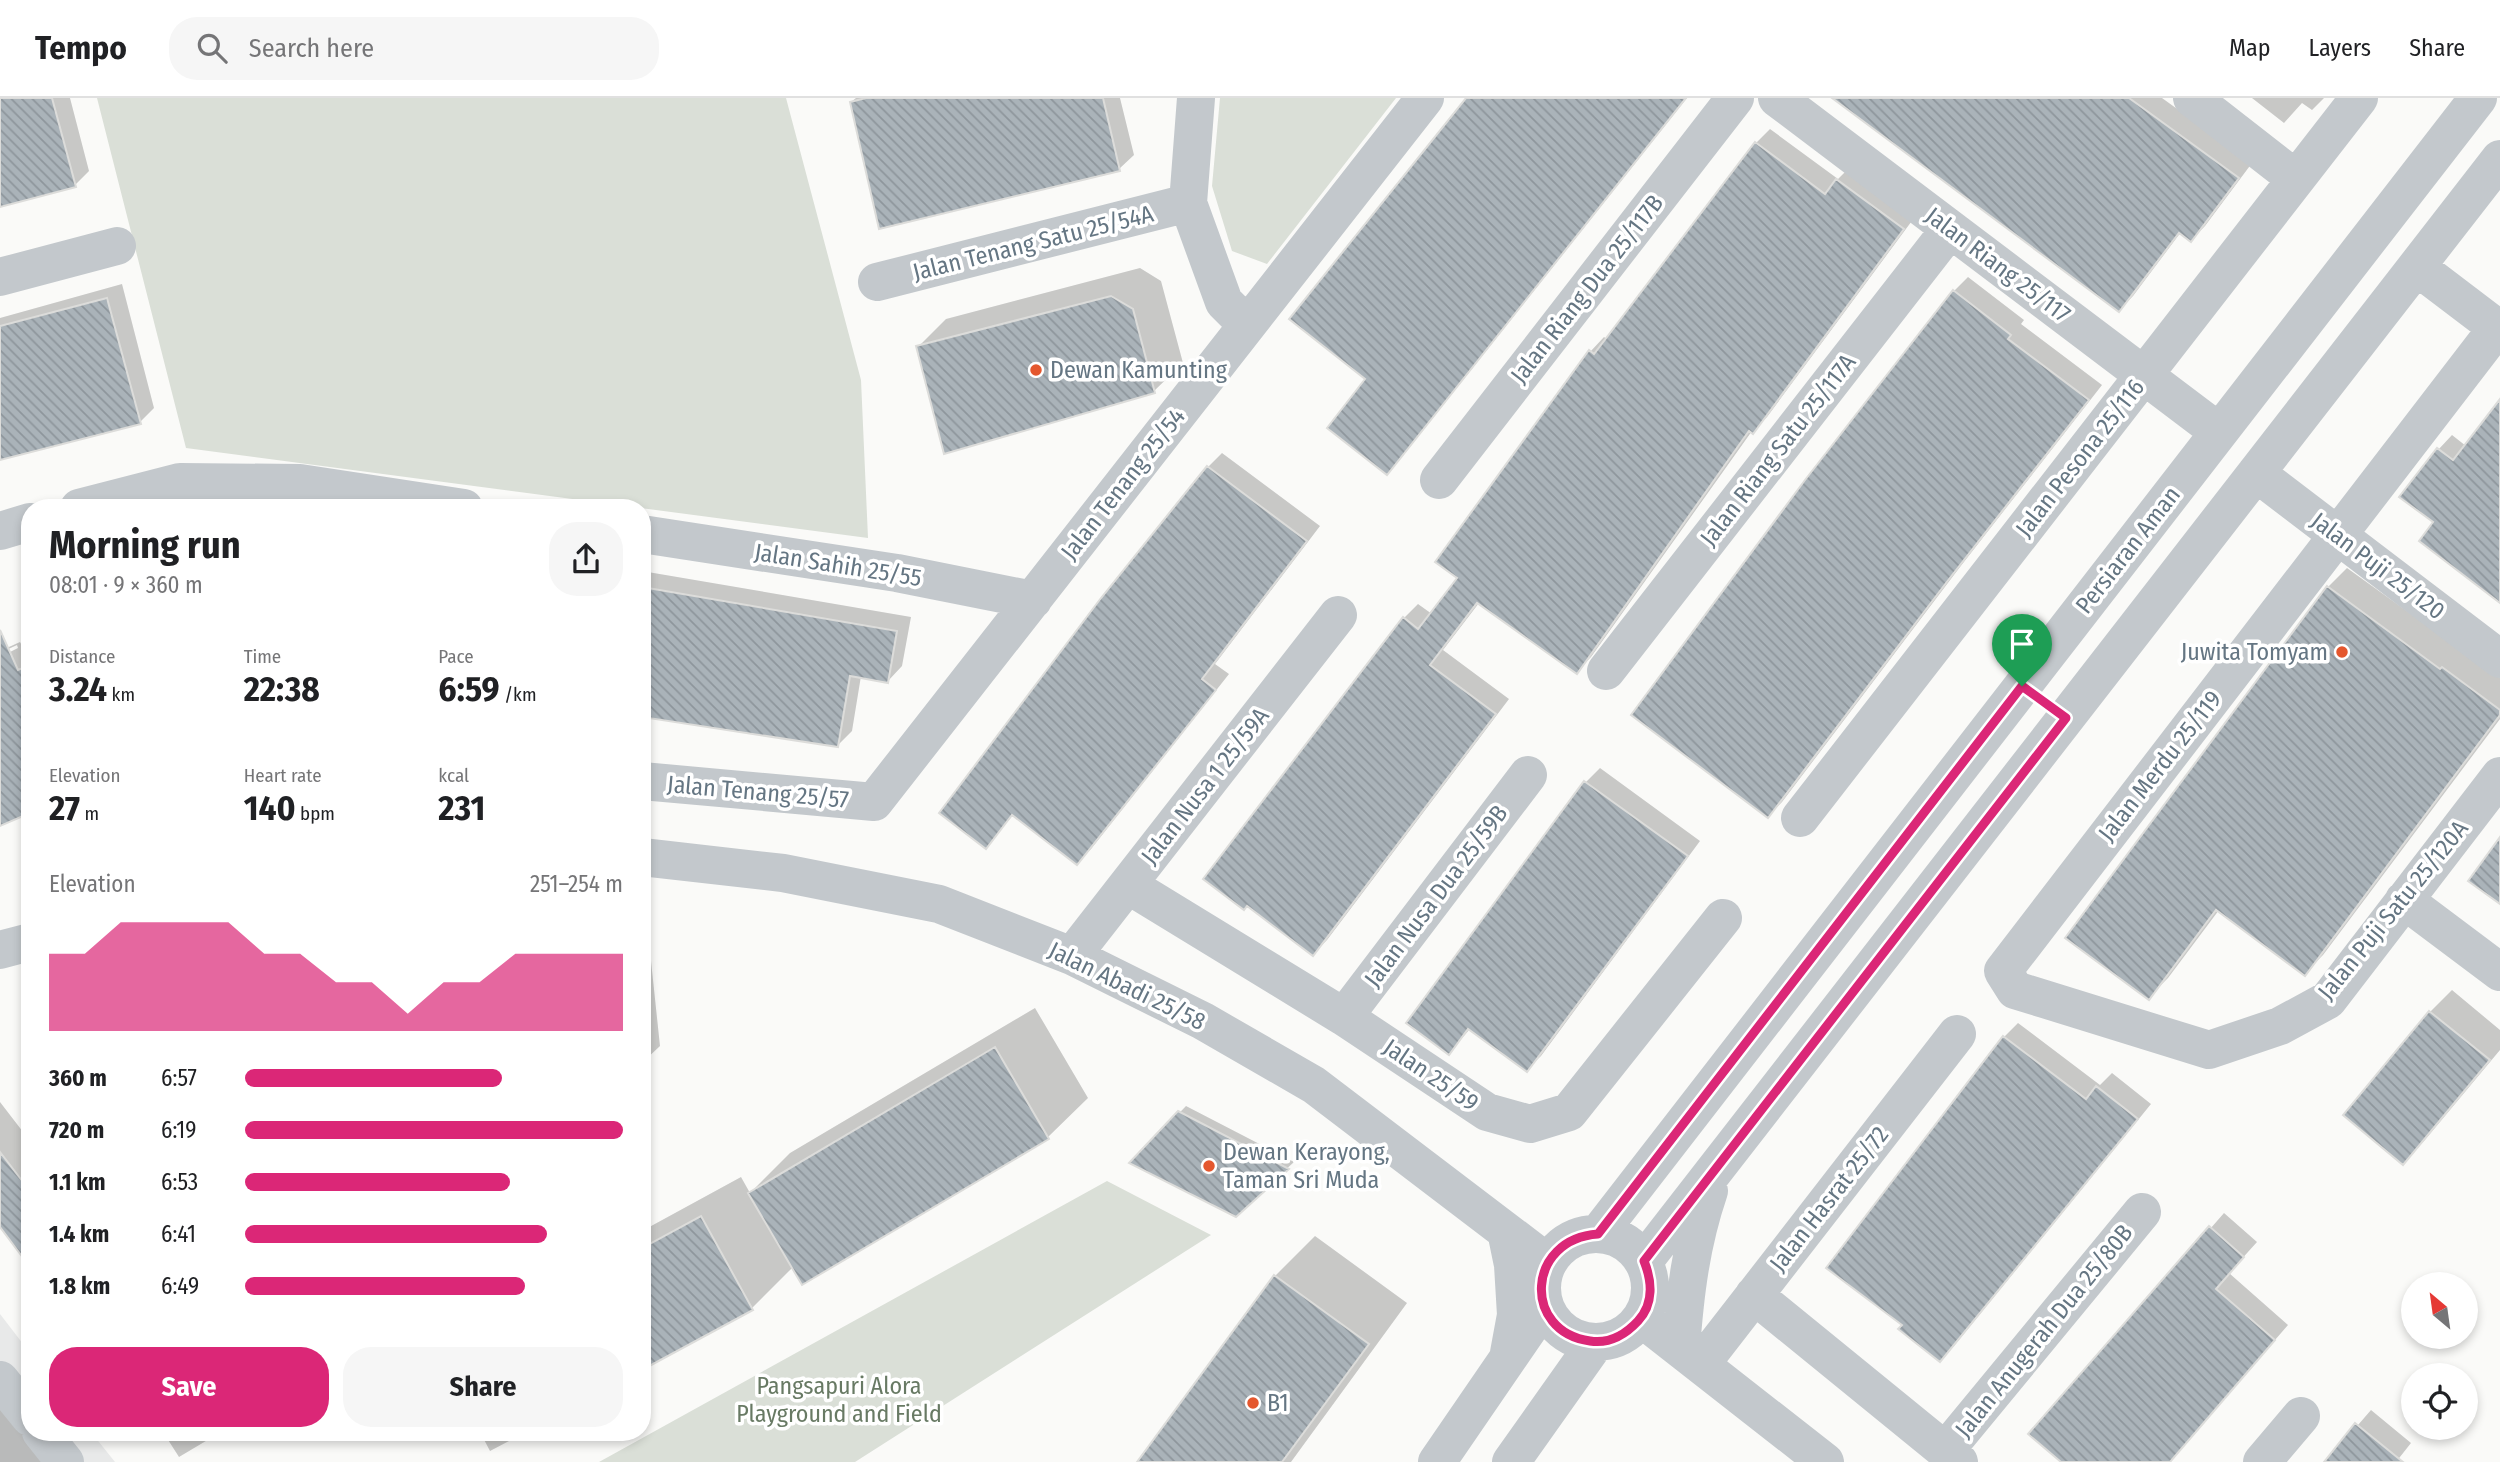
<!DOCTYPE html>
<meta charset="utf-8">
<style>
body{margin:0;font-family:"Fira Sans Condensed",sans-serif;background:#f6f6f6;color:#202124;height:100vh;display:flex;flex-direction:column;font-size:26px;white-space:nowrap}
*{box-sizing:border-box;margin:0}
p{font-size:23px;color:#757577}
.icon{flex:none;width:38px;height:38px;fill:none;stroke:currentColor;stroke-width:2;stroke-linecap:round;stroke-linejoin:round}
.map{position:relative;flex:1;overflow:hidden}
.panel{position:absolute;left:21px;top:401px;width:630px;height:942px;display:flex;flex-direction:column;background:#fff;border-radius:28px;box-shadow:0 4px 10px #0003}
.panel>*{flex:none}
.needle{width:46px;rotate:331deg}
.controls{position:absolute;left:2401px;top:1174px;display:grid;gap:14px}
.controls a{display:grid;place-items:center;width:77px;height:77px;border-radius:50%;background:#fff;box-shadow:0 4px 10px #0003;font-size:35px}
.pin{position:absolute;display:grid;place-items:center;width:60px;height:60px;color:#fff;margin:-72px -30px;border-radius:50% 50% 50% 0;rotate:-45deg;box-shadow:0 0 7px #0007}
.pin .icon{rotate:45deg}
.round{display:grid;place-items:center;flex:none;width:74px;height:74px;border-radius:28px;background:#f6f6f6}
.overview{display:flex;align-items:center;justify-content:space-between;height:119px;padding:0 28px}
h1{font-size:38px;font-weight:700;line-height:52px}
.figures{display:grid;grid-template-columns:repeat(3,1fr);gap:10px;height:119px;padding:7px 28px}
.figures div{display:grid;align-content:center}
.figures b{font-size:35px;font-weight:700}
.figures small{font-size:19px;font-weight:400}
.figures p{font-size:19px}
.chart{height:196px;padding:14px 28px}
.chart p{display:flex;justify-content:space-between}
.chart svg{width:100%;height:126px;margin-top:7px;fill:#db2777;opacity:.7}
.action{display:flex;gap:14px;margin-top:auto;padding:14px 28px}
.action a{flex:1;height:80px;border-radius:28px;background:#db2777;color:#fff;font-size:28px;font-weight:700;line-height:80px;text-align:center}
.action a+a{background:#f6f6f6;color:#202124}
ul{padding:0 28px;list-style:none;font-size:23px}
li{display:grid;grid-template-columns:112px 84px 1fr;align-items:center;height:52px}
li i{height:18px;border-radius:9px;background:#db2777}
header{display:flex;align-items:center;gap:42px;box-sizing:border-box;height:98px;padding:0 35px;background:#fff;border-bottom:2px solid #e0e0e0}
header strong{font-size:33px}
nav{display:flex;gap:38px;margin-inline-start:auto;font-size:24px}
.search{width:490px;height:63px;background:#f6f6f6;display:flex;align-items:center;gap:18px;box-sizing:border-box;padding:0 24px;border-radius:28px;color:#757577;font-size:26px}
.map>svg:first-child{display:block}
.built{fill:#e8e9e9}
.park{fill:#dadfd7}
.shadow{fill:#0003}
.building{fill:url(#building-back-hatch);stroke:#dcdcda;stroke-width:2}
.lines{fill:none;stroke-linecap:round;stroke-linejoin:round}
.minor{stroke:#c3c8cc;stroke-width:38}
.route-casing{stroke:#fff;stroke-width:14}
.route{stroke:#db2777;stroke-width:9}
.poi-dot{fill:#e4572e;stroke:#fff;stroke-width:2.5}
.labels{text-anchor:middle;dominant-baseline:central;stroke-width:7;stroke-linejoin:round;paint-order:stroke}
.street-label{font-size:24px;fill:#657683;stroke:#fff}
.poi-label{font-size:24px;fill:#657683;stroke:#fff;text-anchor:start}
.park-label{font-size:24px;fill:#687a64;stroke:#fff}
</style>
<header>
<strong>Tempo</strong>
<div class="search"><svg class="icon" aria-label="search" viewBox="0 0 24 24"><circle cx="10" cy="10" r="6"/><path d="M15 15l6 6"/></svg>Search here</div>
<nav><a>Map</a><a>Layers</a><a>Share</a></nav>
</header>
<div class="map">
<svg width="2500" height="1364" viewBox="0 0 2500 1364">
<defs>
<pattern id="building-back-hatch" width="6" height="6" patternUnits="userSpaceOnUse" patternTransform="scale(1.75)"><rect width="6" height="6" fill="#aab3b9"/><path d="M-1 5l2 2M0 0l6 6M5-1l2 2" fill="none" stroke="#8e969c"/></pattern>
</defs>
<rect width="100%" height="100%" fill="#fafaf8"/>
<path class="built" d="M0,1216L30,1255V1334H91L115,1364H0Z"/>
<path class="park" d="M97,0H786L861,282L868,440L186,350Z
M1220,0H1396L1267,166L1232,153L1212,88Z
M1107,1083L1211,1137L855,1364H599Z"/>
<path class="shadow" d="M0,0H70L89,73L75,87L0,107Z
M856,0H1120L1134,57L1119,71L851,4Z
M1468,0H1687L1401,360L1387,375L1368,281Z
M1836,0H2162L2252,65L2205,128L2191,142L2181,134L2133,198L2119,212Z
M2252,0H2324L2312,12L2302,5L2284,25Z
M1770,31L1838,81L1851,68L1917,116L1767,319L1752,333L1591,559L1577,573L1479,505L1443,552L1509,601L1327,842L1313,856L1404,520L1418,506L1432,516L1460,480L1590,254L1604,239L1608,242L1756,45Z
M1140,170L1161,183L1183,265L1154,293L945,353L918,249L946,221Z
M1968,179L2024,222L2021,226L2102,287L1960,469L1782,704L1768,718L1954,193Z
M122,186L154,310L140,324L0,360V220Z
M2500,304V502L2435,424L2438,352L2452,337L2466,348Z
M1222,355L1320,428L1215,566L1229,576L1091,751L1077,765L1014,716L986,748L1208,369Z
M2347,470L2500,580V621L2323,857L2304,876L2219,812L2168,880L2149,899L2068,840L2328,489Z
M642,473L911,519L902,568L888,583L861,578L852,633L838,647L642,617Z
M20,544L30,562V713L0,726V559L18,550L17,547L0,555V553Z
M1600,670L1700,743L1541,958L1526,972L1470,931L1449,955L1408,925L1586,684Z
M649,844L660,948L642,965V845Z
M2452,892L2500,932V952L2424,1043L2403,1064L2345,1017L2430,914Z
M1035,910L1088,1000L1048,1039L803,1184L794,1168L752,1210L642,1270V1133L741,1079L750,1095L790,1055Z
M2018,925L2100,987L2112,975L2151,1006L1954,1248L1940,1262L1904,1226L2004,939Z
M0,1004L30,1043V1166L0,1126Z
M1186,1008L1294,1064L1236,1117L1132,1064Z
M2224,1115L2257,1144L2229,1175L2288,1227L2169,1364H2064L2031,1336Z
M1315,1138L1407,1205L1291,1364H1139L1275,1178Z
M0,1288L77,1364H0Z
M2371,1312L2411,1345L2396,1364H2326Z
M163,1334H221L179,1359Z
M480,1334H526L490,1353Z"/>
<path class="building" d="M0,0H52L76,89L0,109Z
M866,0H1103L1120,73L879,131L850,4Z
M1466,0H1686L1387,377L1327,330L1365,281L1289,221Z
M1832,0H2129L2239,80L2191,144L2179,135L2119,214Z
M1755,44L1825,96L1836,81L1904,131L1753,336L1749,333L1577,576L1477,505L1430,567L1496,616L1313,858L1247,808L1244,812L1203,781L1403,519L1418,531L1457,480L1435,464L1589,252L1594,256Z
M1953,192L2011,237L2008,241L2089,302L1946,485L1768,720L1631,617L1805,382Z
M1111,198L1133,211L1155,295L944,356L916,248Z
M107,200L141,326L0,362V228Z
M2500,301V505L2419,443L2433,424L2399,399L2437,350L2453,362Z
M1207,368L1307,443L1202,581L1216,592L1077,767L1012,717L986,751L939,715L1101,500Z
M2327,488L2440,571L2442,569L2500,612V617L2305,878L2216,812L2149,902L2065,840Z
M642,489L897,533L888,585L850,578L838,649L642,619Z
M0,532L18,572L30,567V715L0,728Z
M1584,683L1688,758L1527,974L1468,931L1449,957L1406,925Z
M2500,739V806L2468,783Z
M2429,913L2490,962L2403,1067L2343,1017Z
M2003,938L2086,1001L2096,988L2138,1021L1940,1264L1898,1231L1902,1227L1826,1170Z
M995,949L1049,1041L802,1187L748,1095Z
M1178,1013L1289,1071L1236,1119L1129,1065Z
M0,1054L30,1093V1169L0,1129Z
M701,1118L753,1212L642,1272V1150Z
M2209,1128L2244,1159L2216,1191L2275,1242L2170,1364H2061L2028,1336Z
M1274,1177L1369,1246L1282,1364H1137Z
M2355,1325L2403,1364H2324Z"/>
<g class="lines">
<path class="minor" d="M1196,0L1188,105L1224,204L1247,227
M1777,0L2219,334
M2192,0L2296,81
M2417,169L2500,232
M0,179L117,148
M877,184L1188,105
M2497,230L2003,873L2015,892L2209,952L2280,928L2328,902L2500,678
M2256,375L2500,561
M1439,382L1735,0
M79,410L180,384L300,385L464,410
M0,433L30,424
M642,436L897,475L1033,502
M1606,573L1950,131
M642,683L874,704L1425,0
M1800,720L2359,0
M642,759L783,775L939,806L1072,858L1203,923L1314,987L1548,1165
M1128,787L1344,919L1487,1014L1530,1026L1569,1014L1723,820
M2404,802L2500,874
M0,852L30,844
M1072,858L1338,517
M1344,919L1528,677
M1506,1133L1513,1167L1516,1217L1509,1255
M1542 1190a54 54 0 1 1 108 0a54 54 0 1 1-108 0Z
M1598,1136L2478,0
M1644,1163L2500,61
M1754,1197L1959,1364
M1641,1220L1825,1364
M1681,1251C1685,1195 1691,1146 1709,1093
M1701,1266L1957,936
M0,1282L30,1319
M41,1334L65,1364
M1945,1353L2142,1114
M1437,1364L1544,1208
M1511,1364L1596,1244
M2262,1364L2301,1318"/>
</g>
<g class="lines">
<g class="route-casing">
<path id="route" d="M2022,588L2066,620L1644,1163C1652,1183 1654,1206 1638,1223C1625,1237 1609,1246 1590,1243C1522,1234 1526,1141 1598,1136Z"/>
</g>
<use href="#route" class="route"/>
</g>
<g class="poi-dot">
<circle cx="1036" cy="272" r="7"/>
<circle cx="2342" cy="554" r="7"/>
<circle cx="1209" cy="1068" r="7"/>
<circle cx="1253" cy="1305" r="7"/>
</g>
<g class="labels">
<g class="street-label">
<text transform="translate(1033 145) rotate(-14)">Jalan Tenang Satu 25/54A</text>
<text transform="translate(1998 167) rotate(37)">Jalan Riang 25/117</text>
<text transform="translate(1587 191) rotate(-52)">Jalan Riang Dua 25/117B</text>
<text transform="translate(1778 352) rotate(-52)">Jalan Riang Satu 25/117A</text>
<text transform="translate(2080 360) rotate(-52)">Jalan Pesona 25/116</text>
<text transform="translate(1123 386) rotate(-52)">Jalan Tenang 25/54</text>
<text transform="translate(2128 452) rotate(-52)">Persiaran Aman</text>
<text transform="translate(838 467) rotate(9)">Jalan Sahih 25/55</text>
<text transform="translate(2378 468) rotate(37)">Jalan Puji 25/120</text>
<text transform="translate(2160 668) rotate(-52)">Jalan Merdu 25/119</text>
<text transform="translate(1205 688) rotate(-52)">Jalan Nusa 1 25/59A</text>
<text transform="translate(758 694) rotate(5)">Jalan Tenang 25/57</text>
<text transform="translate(1436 798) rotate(-53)">Jalan Nusa Dua 25/59B</text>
<text transform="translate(2393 812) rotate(-51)">Jalan Puji Satu 25/120A</text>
<text transform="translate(1127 888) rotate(26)">Jalan Abadi 25/58</text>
<text transform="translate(1431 977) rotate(34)">Jalan 25/59</text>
<text transform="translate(1829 1101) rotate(-52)">Jalan Hasrat 25/72</text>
<text transform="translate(2044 1233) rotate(-51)">Jalan Anugerah Dua 25/80B</text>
</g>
<g class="poi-label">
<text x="1050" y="272">Dewan Kamunting</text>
<text x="2328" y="554" text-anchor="end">Juwita Tomyam</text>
<text x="1223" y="1054">Dewan Kerayong,<tspan x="1223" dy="28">Taman Sri Muda</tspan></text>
<text x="1267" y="1305">B1</text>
</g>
<g class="park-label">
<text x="839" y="1288">Pangsapuri Alora<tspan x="839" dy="28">Playground and Field</tspan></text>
</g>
</g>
</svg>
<div class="controls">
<a><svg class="needle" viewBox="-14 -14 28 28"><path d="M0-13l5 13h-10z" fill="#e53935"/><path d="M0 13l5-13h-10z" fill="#757577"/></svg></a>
<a><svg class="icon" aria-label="locate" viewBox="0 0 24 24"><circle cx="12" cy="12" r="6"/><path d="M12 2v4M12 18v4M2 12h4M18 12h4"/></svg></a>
</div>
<div class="pin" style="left:2022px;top:588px;background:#1e9e55"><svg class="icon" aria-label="arrive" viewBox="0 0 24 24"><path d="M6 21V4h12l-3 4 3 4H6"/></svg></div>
<section class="panel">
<div class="overview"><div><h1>Morning run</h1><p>08:01 · 9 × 360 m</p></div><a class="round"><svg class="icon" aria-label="share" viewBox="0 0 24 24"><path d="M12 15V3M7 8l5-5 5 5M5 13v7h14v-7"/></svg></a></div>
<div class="figures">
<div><p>Distance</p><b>3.24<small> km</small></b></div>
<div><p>Time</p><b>22:38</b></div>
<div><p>Pace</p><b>6:59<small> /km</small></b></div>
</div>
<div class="figures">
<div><p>Elevation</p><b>27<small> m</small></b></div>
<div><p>Heart rate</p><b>140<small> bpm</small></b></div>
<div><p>kcal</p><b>231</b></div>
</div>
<div class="chart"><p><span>Elevation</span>251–254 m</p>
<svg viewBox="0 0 160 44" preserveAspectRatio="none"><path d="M0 44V17L10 17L20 6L30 6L40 6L50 6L60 17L70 17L80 27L90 27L100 38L110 27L120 27L130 17L140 17L150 17L160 17V44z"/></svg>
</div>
<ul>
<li><b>360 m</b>6:57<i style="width:68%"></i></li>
<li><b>720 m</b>6:19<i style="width:100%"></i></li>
<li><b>1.1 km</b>6:53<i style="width:70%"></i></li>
<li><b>1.4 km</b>6:41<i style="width:80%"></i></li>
<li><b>1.8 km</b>6:49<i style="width:74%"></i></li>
</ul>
<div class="action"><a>Save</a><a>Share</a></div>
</section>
</div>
